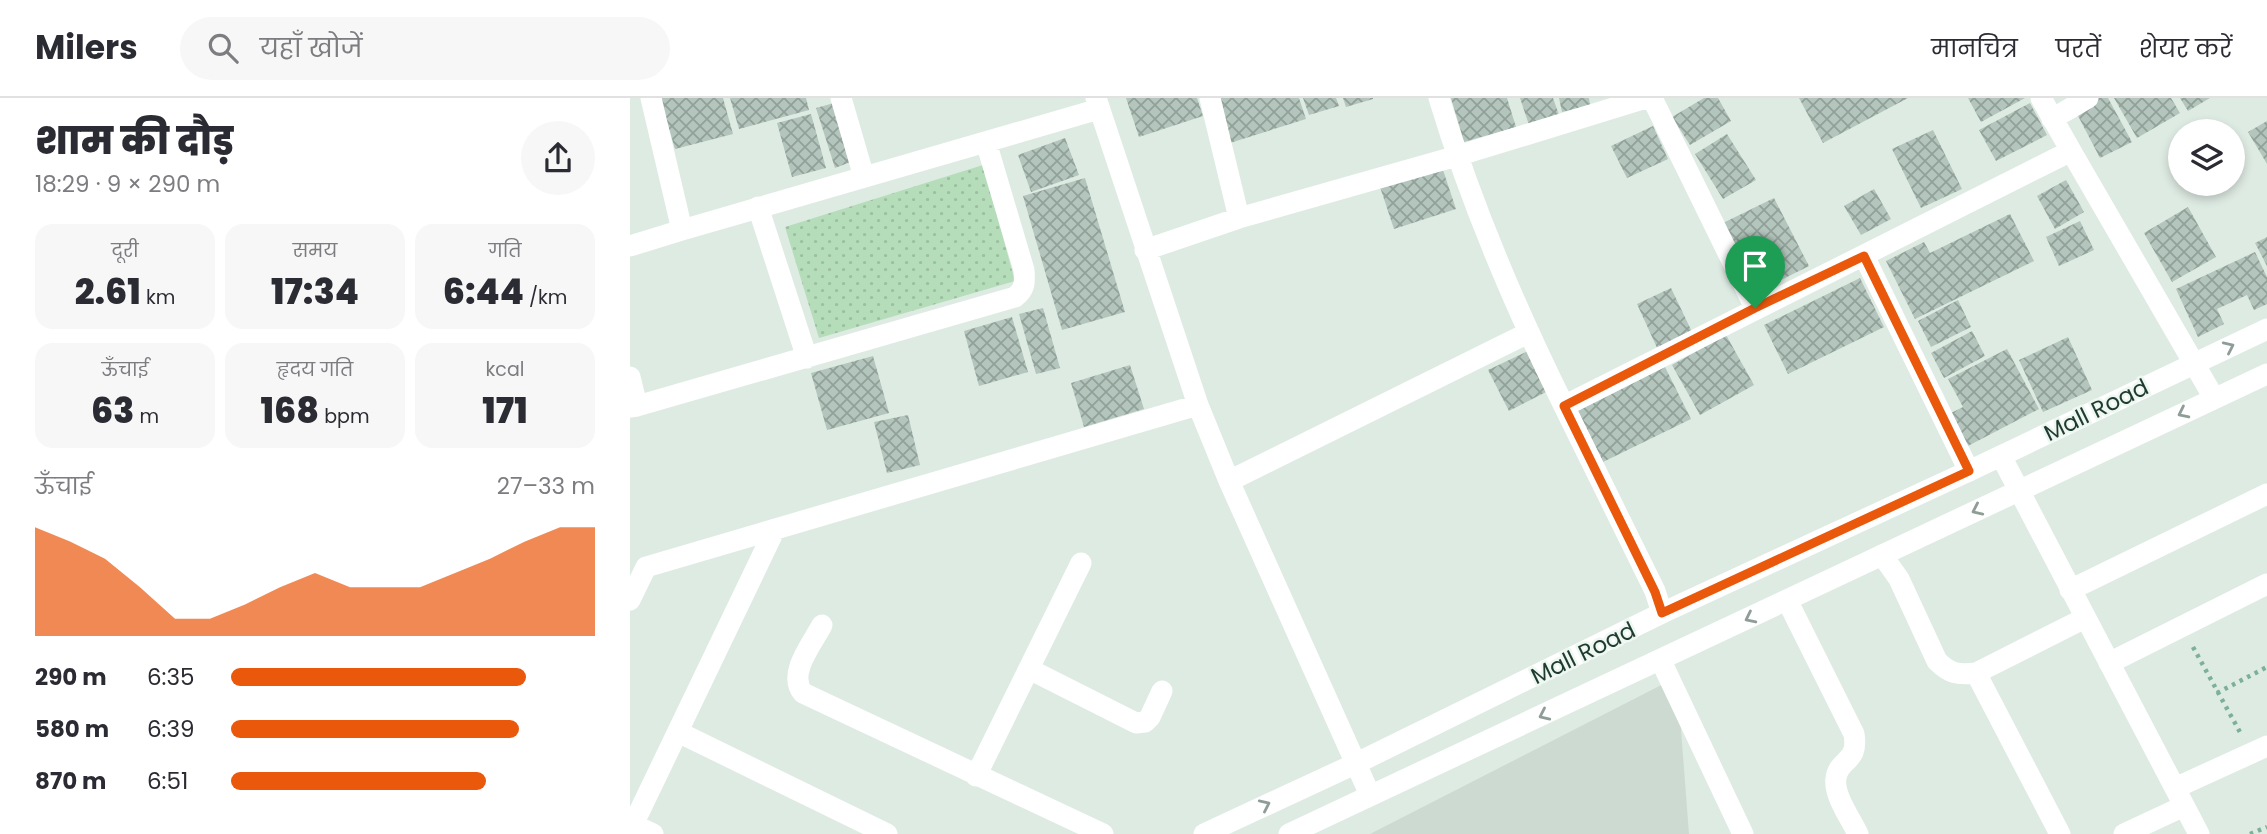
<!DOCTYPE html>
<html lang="hi">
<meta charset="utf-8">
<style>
body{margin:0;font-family:Poppins,"Noto Sans Devanagari",sans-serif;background:#f7f7f7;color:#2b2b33;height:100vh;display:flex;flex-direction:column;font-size:26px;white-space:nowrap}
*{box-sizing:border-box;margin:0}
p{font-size:23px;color:#7c7c81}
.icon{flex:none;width:38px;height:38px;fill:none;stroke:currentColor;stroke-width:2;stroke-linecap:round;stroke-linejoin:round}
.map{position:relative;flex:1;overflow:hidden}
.side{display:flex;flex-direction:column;background:#fff;width:630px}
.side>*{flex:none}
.buttons{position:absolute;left:1538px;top:21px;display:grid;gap:14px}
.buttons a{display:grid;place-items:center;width:77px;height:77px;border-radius:50%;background:#fff;box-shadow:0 4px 10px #0003;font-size:35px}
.pin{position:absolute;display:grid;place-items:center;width:60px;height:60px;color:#fff;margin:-72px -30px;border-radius:50% 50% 50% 0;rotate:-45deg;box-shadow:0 0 7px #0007}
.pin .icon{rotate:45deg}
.round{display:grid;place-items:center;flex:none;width:74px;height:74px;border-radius:37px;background:#f7f7f7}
.summary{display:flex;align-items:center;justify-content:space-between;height:119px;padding:0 35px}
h1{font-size:38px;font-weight:800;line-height:52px}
.figures{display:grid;grid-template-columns:repeat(3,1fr);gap:10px;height:119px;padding:7px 35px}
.figures div{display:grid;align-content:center;border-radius:18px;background:#f7f7f7;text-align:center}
.figures b{font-size:35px;font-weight:800}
.figures small{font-size:19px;font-weight:400}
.figures p{font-size:19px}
.chart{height:196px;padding:14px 35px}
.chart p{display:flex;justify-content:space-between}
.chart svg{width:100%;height:126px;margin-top:7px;fill:#ea580c;opacity:.7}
ul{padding:0 35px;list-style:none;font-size:23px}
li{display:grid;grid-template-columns:112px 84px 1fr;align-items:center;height:52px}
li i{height:18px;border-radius:9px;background:#ea580c}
header{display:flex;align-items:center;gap:42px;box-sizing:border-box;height:98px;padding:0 35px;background:#fff;border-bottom:2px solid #e1e1e2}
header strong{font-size:33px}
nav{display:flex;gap:38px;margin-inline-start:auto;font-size:24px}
.search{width:490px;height:63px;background:#f7f7f7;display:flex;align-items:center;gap:18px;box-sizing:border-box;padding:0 24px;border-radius:38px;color:#7c7c81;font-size:26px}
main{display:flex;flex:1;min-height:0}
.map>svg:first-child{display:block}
.built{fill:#ccdad2}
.park{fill:url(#park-dots)}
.building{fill:url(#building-cross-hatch)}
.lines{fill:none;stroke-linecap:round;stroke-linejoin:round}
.path{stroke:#7cb099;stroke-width:4.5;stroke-dasharray:3.5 5;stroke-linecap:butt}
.minor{stroke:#fff;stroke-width:21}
.tertiary{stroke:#fff;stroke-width:21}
.oneway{stroke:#8f9d97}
.route-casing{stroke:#fff;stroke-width:14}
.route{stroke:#ea580c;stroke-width:9}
.labels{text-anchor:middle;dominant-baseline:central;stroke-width:5;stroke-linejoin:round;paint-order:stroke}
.street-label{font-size:23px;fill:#1f3b2f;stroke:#eef7f1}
</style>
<header>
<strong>Milers</strong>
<div class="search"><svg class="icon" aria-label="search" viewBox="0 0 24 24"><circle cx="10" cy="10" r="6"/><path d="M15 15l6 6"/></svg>यहाँ खोजें</div>
<nav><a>मानचित्र</a><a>परतें</a><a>शेयर करें</a></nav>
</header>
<main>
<section class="side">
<div class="summary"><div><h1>शाम की दौड़</h1><p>18:29 · 9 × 290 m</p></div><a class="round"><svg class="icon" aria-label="share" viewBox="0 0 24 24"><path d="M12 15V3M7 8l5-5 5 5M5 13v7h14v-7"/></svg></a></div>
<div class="figures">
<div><p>दूरी</p><b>2.61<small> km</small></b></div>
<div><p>समय</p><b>17:34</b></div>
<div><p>गति</p><b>6:44<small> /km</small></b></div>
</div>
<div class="figures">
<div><p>ऊँचाई</p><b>63<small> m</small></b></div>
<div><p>हृदय गति</p><b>168<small> bpm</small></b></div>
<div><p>kcal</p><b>171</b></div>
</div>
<div class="chart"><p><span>ऊँचाई</span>27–33 m</p>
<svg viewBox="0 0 160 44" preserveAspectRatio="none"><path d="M0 44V6L10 11L20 17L30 27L40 38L50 38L60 33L70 27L80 22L90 27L100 27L110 27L120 22L130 17L140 11L150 6L160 6V44z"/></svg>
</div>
<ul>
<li><b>290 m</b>6:35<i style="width:81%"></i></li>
<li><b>580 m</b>6:39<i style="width:79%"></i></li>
<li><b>870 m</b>6:51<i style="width:70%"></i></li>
</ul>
</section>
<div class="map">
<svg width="1637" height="736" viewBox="0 0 1637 736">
<defs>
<pattern id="park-dots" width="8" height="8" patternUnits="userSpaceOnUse" patternTransform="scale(1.75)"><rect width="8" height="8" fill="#b5ddba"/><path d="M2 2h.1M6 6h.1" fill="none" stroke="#9bbfa0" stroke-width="1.8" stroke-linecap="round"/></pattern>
<pattern id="building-cross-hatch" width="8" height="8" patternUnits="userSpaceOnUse" patternTransform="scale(1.75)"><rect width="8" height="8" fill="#b3c5bc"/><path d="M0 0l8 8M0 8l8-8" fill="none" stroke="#91a199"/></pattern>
</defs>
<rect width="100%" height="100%" fill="#deebe3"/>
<path class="built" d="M1047,579L1059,736H740Z"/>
<path class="park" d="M353,67L385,183L189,240L155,129Z"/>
<path class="building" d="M30,0H93L103,36L45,51Z
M100,0H176L179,12L109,31Z
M496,0H567L573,18L509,39Z
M585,0H669L676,21L600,45Z
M673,0H706L709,8L679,17Z
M713,0H743V1L716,9Z
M821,0H877L886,29L834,44Z
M890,0H923L929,17L899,27Z
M929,0H959L960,7L932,14Z
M1074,0H1088L1101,23L1060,47L1042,19Z
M1169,0H1278L1193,45Z
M1338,0H1395L1351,24Z
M1468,0H1478L1502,44L1470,60L1445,12Z
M1484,0H1541L1550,15L1507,40Z
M1550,0H1580L1558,13Z
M204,5L223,63L205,70L186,10Z
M1400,5L1417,37L1366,63L1349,32Z
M181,16L196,70L162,79L147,25Z
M1637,23V66L1618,34Z
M1023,28L1038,61L997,80L981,48Z
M1303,32L1332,91L1291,110L1262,51Z
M1097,36L1126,82L1093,101L1065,56Z
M435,40L449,77L401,94L388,57Z
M812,69L826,111L764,131L750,89Z
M455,80L495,214L432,232L393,98Z
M1436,82L1454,114L1425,131L1407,98Z
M1244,91L1261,121L1231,137L1214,108Z
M1144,100L1179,168L1127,194L1093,125Z
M1558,109L1586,159L1542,184L1514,135Z
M1380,116L1404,163L1285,221L1256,163L1294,144L1300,155Z
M1450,123L1464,152L1429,168L1416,139Z
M1637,139V168L1625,145Z
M1625,154L1637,179V206L1624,212L1617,197L1587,211L1594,226L1568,239L1546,191Z
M1230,180L1254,229L1158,276L1134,227Z
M1041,190L1063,236L1028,252L1007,206Z
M1328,202L1341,229L1301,249L1288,223Z
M413,210L430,270L406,276L389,216Z
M382,219L398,274L349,288L334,233Z
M1342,233L1355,258L1314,280L1301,255Z
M1096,237L1124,287L1070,317L1042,267Z
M1438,239L1462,292L1413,314L1389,262Z
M1377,251L1409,311L1336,349L1319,316L1333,309L1318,281Z
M898,253L918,293L879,313L858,272Z
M243,258L259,315L197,332L181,275Z
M500,267L514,311L454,329L441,285Z
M1035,269L1061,321L973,364L948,313Z
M278,317L290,367L257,375L244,324Z"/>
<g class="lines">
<path class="path" d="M1563,549L1611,636
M1587,595L1637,569
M1620,736L1637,729"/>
<path class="minor" d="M211,0L234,79
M466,0L568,307L599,383L740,697
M809,0C841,106 885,209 934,308L1441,53L1411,0
M1022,0L1125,210
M1422,21L1458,0
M1441,53L1584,300
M128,109L177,260
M609,120L827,58L1016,0
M52,132L469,11
M0,148L52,132L21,0
M515,152L609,120L580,0
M1234,158L1339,373
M0,279L7,308L0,309
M7,308L385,199C395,191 395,185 394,172L356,44
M934,308L1025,493L1032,515
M1371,358L1569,736
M599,383L898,235
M1252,457L1269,481L1307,563C1320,576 1328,577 1346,575L1455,520
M1440,492L1637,396
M0,502L16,469L568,307
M1157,502L1224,636C1229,665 1209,660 1206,680C1203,697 1221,721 1228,736
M192,527C182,546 157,576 173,595L473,736
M1031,563L1113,736
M1479,565L1637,486
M399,571L506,625L515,624L520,619L532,593
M1346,575L1430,736
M48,634L257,736
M346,678L451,465
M1545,690L1637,648
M0,725L23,736
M0,733L145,431
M1494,736L1554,708"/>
<path class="tertiary" d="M574,736L727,665L1032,515L1339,373L1637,231
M659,736L1637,276"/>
</g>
<defs><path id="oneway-chevron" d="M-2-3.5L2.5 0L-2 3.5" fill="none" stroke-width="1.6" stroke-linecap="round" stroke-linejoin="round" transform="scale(1.75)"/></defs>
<g class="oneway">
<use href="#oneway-chevron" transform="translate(1599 249) rotate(-25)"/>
<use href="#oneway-chevron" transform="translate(1553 315) rotate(154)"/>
<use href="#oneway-chevron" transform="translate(1347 412) rotate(155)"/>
<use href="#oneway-chevron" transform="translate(1120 520) rotate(154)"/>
<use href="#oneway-chevron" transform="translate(914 617) rotate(155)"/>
<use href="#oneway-chevron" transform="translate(635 707) rotate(-25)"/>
</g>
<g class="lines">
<g class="route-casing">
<path id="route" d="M1234,158L1339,373L1032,515L1025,494L934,308L1125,210Z"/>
</g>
<use href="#route" class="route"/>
</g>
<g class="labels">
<g class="street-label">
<text transform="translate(1466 312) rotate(-26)">Mall Road</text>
<text transform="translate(953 555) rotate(-26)">Mall Road</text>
</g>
</g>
</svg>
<div class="buttons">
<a><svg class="icon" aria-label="layers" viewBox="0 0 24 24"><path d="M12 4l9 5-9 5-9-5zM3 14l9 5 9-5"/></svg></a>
</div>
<div class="pin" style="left:1125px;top:210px;background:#1e9e55"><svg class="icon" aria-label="arrive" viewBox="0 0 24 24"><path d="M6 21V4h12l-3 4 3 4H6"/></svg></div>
</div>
</main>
